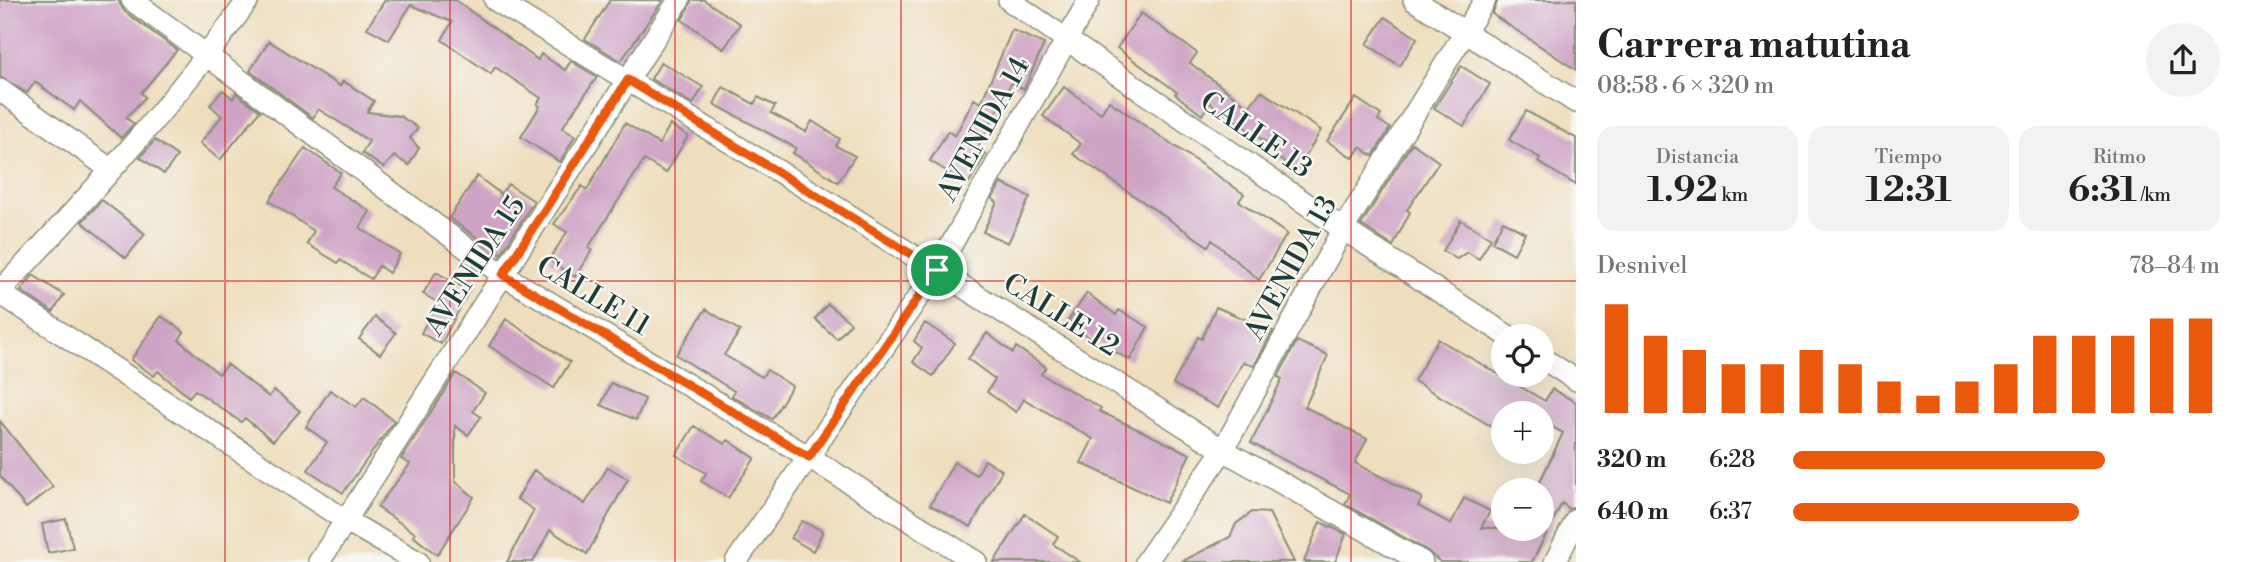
<!DOCTYPE html>
<html lang="es">
<meta charset="utf-8">
<style>
body{margin:0;font-family:"Libre Bodoni",serif;background:#f2f2f2;color:#222;height:100vh;display:flex;flex-direction:column;font-size:26px;white-space:nowrap}
*{box-sizing:border-box;margin:0}
p{font-size:23px;color:#767676}
.icon{flex:none;width:38px;height:38px;fill:none;stroke:currentColor;stroke-width:2;stroke-linecap:round;stroke-linejoin:round}
.map{position:relative;flex:1;overflow:hidden}
.drawer{display:flex;flex-direction:column;background:#fff;width:665px}
.drawer>*{flex:none}
.buttons{position:absolute;left:1491px;top:324px;display:grid;gap:14px}
.buttons a{display:grid;place-items:center;width:63px;height:63px;border-radius:50%;background:#fff;box-shadow:0 7px 28px #0002;font-size:35px}
.pin{position:absolute;display:grid;place-items:center;width:60px;height:60px;color:#fff;margin:-30px;border:4px solid #fff;border-radius:50%;box-shadow:0 2px 7px #0007}
.round{display:grid;place-items:center;flex:none;width:74px;height:74px;border-radius:37px;background:#f2f2f2}
.head{display:flex;align-items:center;justify-content:space-between;height:119px;padding:0 21px}
h1{font-size:38px;font-weight:700;line-height:52px}
.metrics{display:grid;grid-template-columns:repeat(3,1fr);gap:10px;height:119px;padding:7px 21px}
.metrics div{display:grid;align-content:center;border-radius:18px;background:#f2f2f2;text-align:center}
.metrics b{font-size:35px;font-weight:700}
.metrics small{font-size:19px;font-weight:400}
.metrics p{font-size:19px}
.chart{height:196px;padding:14px 21px}
.chart p{display:flex;justify-content:space-between}
.chart svg{width:100%;height:126px;margin-top:7px;stroke:#ea580c;stroke-width:6}
ul{padding:0 21px;list-style:none;font-size:23px}
li{display:grid;grid-template-columns:112px 84px 1fr;align-items:center;height:52px}
li i{height:18px;border-radius:9px;background:#ea580c}
main{display:flex;flex:1;min-height:0}
.map>svg:first-child{display:block}
.building{fill:#cea3c5}
.lines{fill:none;stroke-linecap:round;stroke-linejoin:round}
.street-casing{stroke:#878e78;stroke-width:24}
.street{stroke:#fff;stroke-width:21}
.route-casing{stroke:#fff;stroke-width:14}
.route{stroke:#ea580c;stroke-width:9}
.grid{fill:none;stroke:#d62828;stroke-width:2;stroke-opacity:0.55}
.labels{text-anchor:middle;dominant-baseline:central;stroke-width:5;stroke-linejoin:round;paint-order:stroke}
.street-label{font-size:28px;fill:#1f3d34;stroke:#f6f6f2}
</style>
<main>
<div class="map">
<svg width="1576" height="562" viewBox="0 0 1576 562">
<rect width="100%" height="100%" fill="#f6f6f2"/>
<filter id="ink" filterUnits="userSpaceOnUse"><feTurbulence type="fractalNoise" baseFrequency=".0143" numOctaves="2"/><feDisplacementMap in="SourceGraphic" scale="14" xChannelSelector="R" yChannelSelector="G"/><feConvolveMatrix kernelMatrix="1 2 1 2 8 2 1 2 1" color-interpolation-filters="sRGB"/></filter>
<filter id="wash" filterUnits="userSpaceOnUse"><feTurbulence type="fractalNoise" baseFrequency=".00686" numOctaves="4" result="noise"/><feDisplacementMap in="SourceGraphic" scale="28" xChannelSelector="R" yChannelSelector="G"/><feGaussianBlur stdDeviation="1.57" result="paint"/><feColorMatrix in="noise" values="0 0 0 0 0 0 0 0 0 0 0 0 0 0 0 0 0 1.4 0 .05"/><feComposite in="paint" operator="in"/></filter>
<g filter="url(#wash)">
<rect width="100%" height="100%" fill="#efdebd"/>
<g id="blocks">
<path class="building" d="M0,0H118L124,11L177,50L141,93L145,97L126,118L134,124L121,138L80,101L74,110L35,82L27,93L0,77Z
M385,0H455L538,60L541,54L565,70L571,61L597,77L562,128L575,136L560,162L521,137L540,106L537,104L541,98L495,67L491,74L442,40L452,22L411,5L389,40L367,28Z
M610,0H663L621,61L585,39Z
M692,0H704L740,24L724,49L682,20Z
M1498,0H1576V70L1492,14Z
M1141,13L1197,53L1190,63L1249,107L1261,91L1321,130L1297,170L1267,151L1271,146L1210,103L1202,115L1175,94L1177,92L1117,48Z
M1385,17L1417,38L1400,66L1367,44Z
M1012,30L1044,44L1024,89L1011,83L977,149L986,154L968,184L930,161L948,131L955,136L974,99L981,103Z
M269,41L340,86L343,81L374,101L367,112L400,116L418,128L410,138L419,148L409,165L394,156L384,168L362,153L369,141L318,109L313,118L250,71Z
M661,62L703,87L693,104L651,79Z
M1461,66L1490,84L1464,126L1434,108Z
M723,87L754,104L758,97L775,106L771,113L806,132L812,121L840,139L836,146L855,156L838,182L793,153L796,148L714,104Z
M1064,87L1101,113L1109,101L1244,194L1239,201L1287,234L1259,280L1212,240L1208,246L1073,154L1081,144L1043,116Z
M223,90L233,99L236,93L260,111L220,160L200,143L222,116L210,105Z
M1356,98L1381,115L1378,120L1390,128L1373,156L1360,147L1353,158L1327,141Z
M1526,111L1576,138V185L1538,162L1540,158L1509,140Z
M625,123L659,144L670,125L688,136L666,173L644,160L588,248L592,250L575,277L549,260L567,232L554,224L582,186L587,190Z
M155,140L177,156L164,174L140,157Z
M1412,143L1439,162L1407,210L1410,212L1393,246L1361,225Z
M305,148L341,173L331,187L370,211L360,228L400,254L389,273L379,266L371,279L340,260L338,263L307,244L314,231L269,201Z
M477,176L501,194L508,184L534,201L501,254L449,218Z
M1001,183L1030,197L1008,243L983,232L997,202L992,199Z
M102,200L145,234L126,258L82,222Z
M1461,220L1491,238L1479,259L1467,252L1457,259L1443,251Z
M1503,221L1525,233L1514,254L1492,242Z
M436,272L469,291L441,344L421,333L437,302L423,294Z
M33,275L64,295L53,312L21,291Z
M1087,293L1116,315L1119,310L1148,327L1130,360L1094,341L1068,321Z
M828,304L851,323L837,339L815,319Z
M1216,307L1273,331L1254,366L1243,362L1218,408L1173,384L1198,337L1202,339Z
M706,309L740,331L724,355L762,377L767,370L792,386L772,419L732,396L734,391L676,355Z
M161,316L184,332L179,340L219,374L227,364L269,397L274,390L300,411L273,441L245,418L241,422L195,390L189,397L158,371L154,376L131,360Z
M375,317L396,333L380,354L359,339Z
M506,319L570,362L554,388L489,346Z
M925,323L955,343L933,376L913,362L922,348L914,341Z
M987,333L1013,353L1016,347L1046,367L1041,374L1101,408L1099,411L1190,454L1166,503L1081,463L1093,439L1024,399L1016,412L987,392L995,379L968,359Z
M1438,339L1545,401L1552,389L1576,402V507L1569,509L1562,503L1532,562H1440L1428,551L1345,504L1350,494L1251,443L1282,379L1278,377L1297,341L1328,355L1305,407L1367,439L1355,463L1422,498L1418,506L1451,524L1464,498L1490,511L1481,528H1542V490H1536L1563,433L1542,421V413H1503V433L1414,381Z
M456,373L485,393L473,411L481,417L468,435L455,426V481L474,497L437,555L413,536L415,533L377,507L410,464L401,459Z
M611,383L645,399L636,420L601,405Z
M330,390L356,407L364,397L394,421L343,493L308,470L327,442L306,427Z
M0,421L53,487L26,508L0,476Z
M694,426L725,444L728,440L755,458L728,498L701,481L706,473L676,455Z
M985,460L1002,470L971,527L930,505L954,462L977,475Z
M608,467L628,479L587,554L550,530L533,562H507L534,510L517,499L534,470L585,504Z
M1252,512L1269,513L1294,562H1181L1230,537L1236,524Z
M1025,514L1058,536L1053,544L1080,562H994Z
M66,519L73,548L48,553L42,524Z
M802,521L823,531L813,551L791,538Z
M1320,522L1346,534L1335,562H1304Z"/>
</g>
</g>
<g filter="url(#ink)">
<use href="#blocks" fill-opacity="0" stroke="#878e78" stroke-width="2"/>
<g class="lines">
<g class="street-casing">
<path id="street" d="M132,0L503,275L809,457L976,562
M495,0L796,182L1223,450L1422,562
M1009,0L1343,229L1508,336
M1414,0L1576,102
M0,90L110,169
M0,291C87,199 174,103 248,0
M0,293L345,520L418,562
M1542,358L1576,380
M319,562L679,0
M736,562L937,270L1089,0
M1146,562L1223,450L1343,229L1485,0
M1555,562L1576,520"/>
</g>
<use href="#street" class="street"/>
</g>
</g>
<g class="lines" filter="url(#ink)">
<g class="route-casing">
<path id="route" d="M628,80L937,270L809,457L503,275Z"/>
</g>
<use href="#route" class="route"/>
</g>
<path class="grid" d="M225,0V562M450,0V562M675,0V562M901,0V562M1126,0V562M1351,0V562M0,281H1576"/>
<g class="labels">
<g class="street-label">
<text transform="translate(984 129) rotate(-61)">AVENIDA 14</text>
<text transform="translate(1256 135) rotate(35)">CALLE 13</text>
<text transform="translate(475 266) rotate(-57)">AVENIDA 15</text>
<text transform="translate(1291 268) rotate(-61)">AVENIDA 13</text>
<text transform="translate(593 296) rotate(31)">CALLE 11</text>
<text transform="translate(1061 315) rotate(32)">CALLE 12</text>
</g>
</g>
</svg>
<div class="buttons">
<a><svg class="icon" aria-label="locate" viewBox="0 0 24 24"><circle cx="12" cy="12" r="6"/><path d="M12 2v4M12 18v4M2 12h4M18 12h4"/></svg></a>
<a>+</a>
<a>−</a>
</div>
<div class="pin" style="left:937px;top:270px;background:#1e9e55"><svg class="icon" aria-label="arrive" viewBox="0 0 24 24"><path d="M6 21V4h12l-3 4 3 4H6"/></svg></div>
</div>
<section class="drawer">
<div class="head"><div><h1>Carrera matutina</h1><p>08:58 · 6 × 320 m</p></div><a class="round"><svg class="icon" aria-label="share" viewBox="0 0 24 24"><path d="M12 15V3M7 8l5-5 5 5M5 13v7h14v-7"/></svg></a></div>
<div class="metrics">
<div><p>Distancia</p><b>1.92<small> km</small></b></div>
<div><p>Tiempo</p><b>12:31</b></div>
<div><p>Ritmo</p><b>6:31<small> /km</small></b></div>
</div>
<div class="chart"><p><span>Desnivel</span>78–84 m</p>
<svg viewBox="0 0 160 44" preserveAspectRatio="none"><path d="M5 44V6M15 44V17M25 44V22M35 44V27M45 44V27M55 44V22M65 44V27M75 44V33M85 44V38M95 44V33M105 44V27M115 44V17M125 44V17M135 44V17M145 44V11M155 44V11"/></svg>
</div>
<ul>
<li><b>320 m</b>6:28<i style="width:73%"></i></li>
<li><b>640 m</b>6:37<i style="width:67%"></i></li>
</ul>
</section>
</main>
